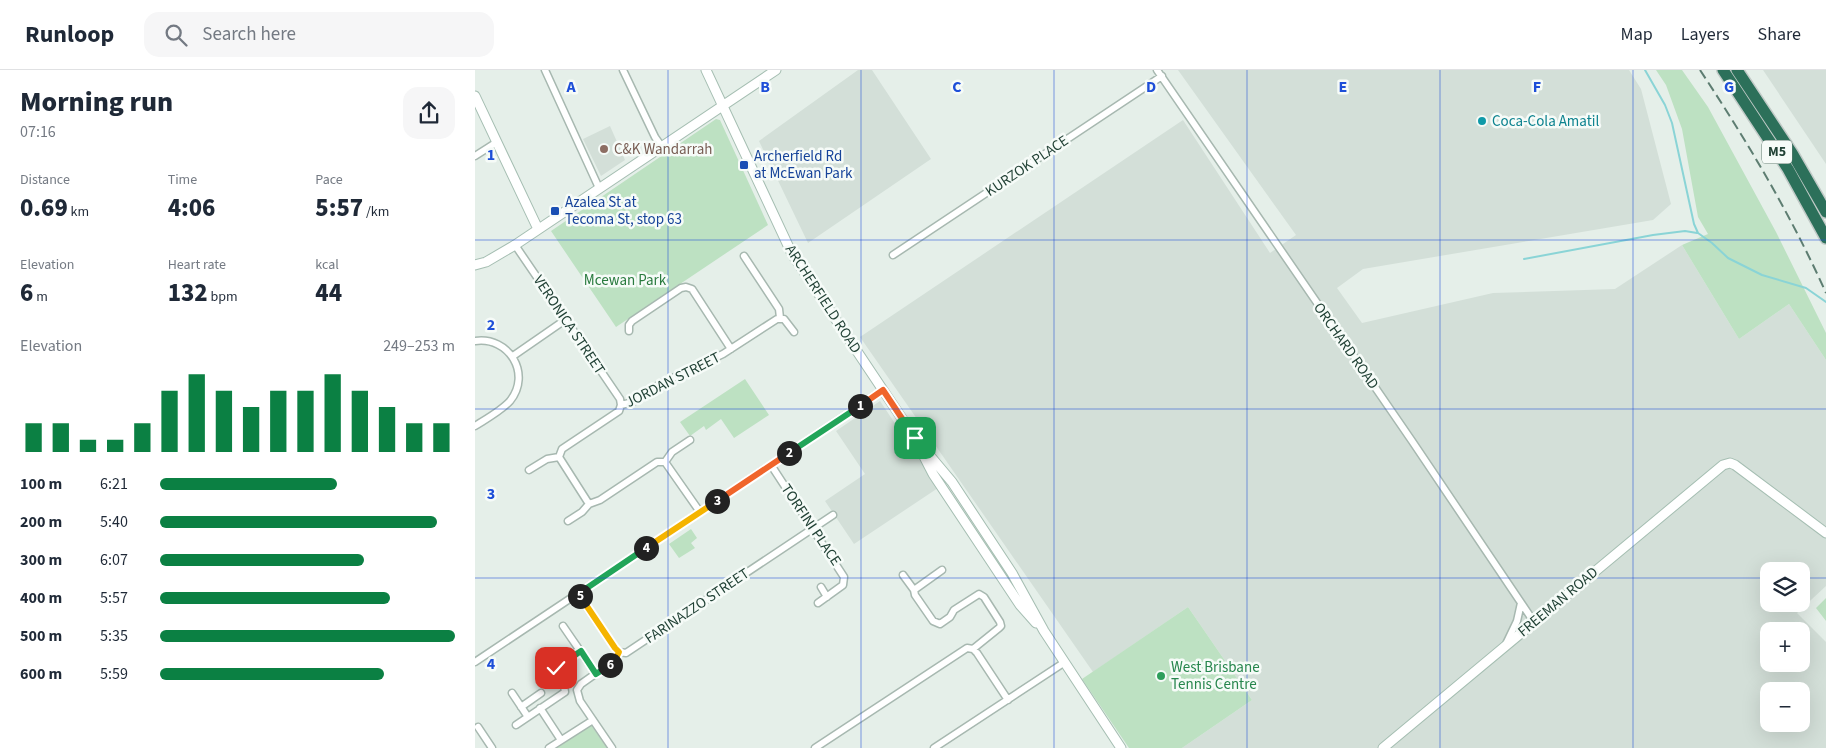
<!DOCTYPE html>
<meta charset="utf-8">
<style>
body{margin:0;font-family:"Source Sans 3",sans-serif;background:#f6f6f7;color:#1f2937;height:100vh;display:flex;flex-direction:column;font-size:19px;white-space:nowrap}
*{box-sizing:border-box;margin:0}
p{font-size:16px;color:#747a83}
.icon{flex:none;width:28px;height:28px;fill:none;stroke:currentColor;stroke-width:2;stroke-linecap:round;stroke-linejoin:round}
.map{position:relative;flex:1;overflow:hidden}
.panel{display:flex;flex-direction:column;background:#fff;width:475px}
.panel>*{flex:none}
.buttons{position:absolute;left:1285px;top:492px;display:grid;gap:10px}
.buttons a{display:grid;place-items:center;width:50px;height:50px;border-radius:10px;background:#fff;box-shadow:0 5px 20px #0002;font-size:25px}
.pin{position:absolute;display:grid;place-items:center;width:42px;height:42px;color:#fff;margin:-21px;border-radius:10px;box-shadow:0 2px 8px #0006}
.km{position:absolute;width:25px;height:25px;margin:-12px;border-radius:50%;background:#222;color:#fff;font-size:14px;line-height:25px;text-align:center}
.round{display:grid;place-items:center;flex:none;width:52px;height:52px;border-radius:15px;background:#f6f6f7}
.summary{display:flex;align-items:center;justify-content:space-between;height:85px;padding:0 20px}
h1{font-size:28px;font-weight:800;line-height:38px}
.stats{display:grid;grid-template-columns:repeat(3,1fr);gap:8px;height:85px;padding:5px 20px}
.stats div{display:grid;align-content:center}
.stats b{font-size:25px;font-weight:800}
.stats small{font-size:14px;font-weight:400}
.stats p{font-size:14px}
.chart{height:140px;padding:10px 20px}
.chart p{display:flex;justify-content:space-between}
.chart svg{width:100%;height:90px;margin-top:5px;stroke:#0b8043;stroke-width:6}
ul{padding:0 20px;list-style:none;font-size:16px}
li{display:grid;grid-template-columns:80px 60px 1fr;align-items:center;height:38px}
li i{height:12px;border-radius:6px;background:#0b8043}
header{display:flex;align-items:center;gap:30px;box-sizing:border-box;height:70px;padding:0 25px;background:#fff;border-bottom:1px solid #e0e1e3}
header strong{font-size:24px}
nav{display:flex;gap:28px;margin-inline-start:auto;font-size:18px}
.search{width:350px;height:45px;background:#f6f6f7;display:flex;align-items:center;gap:12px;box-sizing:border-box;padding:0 18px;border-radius:15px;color:#747a83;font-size:19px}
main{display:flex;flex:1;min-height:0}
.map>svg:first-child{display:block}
.built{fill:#d3dfd8;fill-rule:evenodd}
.green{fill:#bde1c2}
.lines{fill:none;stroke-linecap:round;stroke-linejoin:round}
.stream{stroke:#8ad4d6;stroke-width:2}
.street-casing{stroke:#a7b8b0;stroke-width:9}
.secondary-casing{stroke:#a5beb2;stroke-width:11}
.highway-casing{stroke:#c1cac7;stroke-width:14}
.street{stroke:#fff;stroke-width:6}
.secondary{stroke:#fff;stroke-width:9}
.highway{stroke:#2c705a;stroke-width:11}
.rail{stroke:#5d7d71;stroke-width:2;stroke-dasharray:10 5;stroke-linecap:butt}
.split-1-casing{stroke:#fff;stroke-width:10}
.split-2-casing{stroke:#fff;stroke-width:10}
.split-3-casing{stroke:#fff;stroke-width:10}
.split-4-casing{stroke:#fff;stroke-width:10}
.split-5-casing{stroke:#fff;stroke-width:10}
.split-6-casing{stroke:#fff;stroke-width:10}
.split-7-casing{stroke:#fff;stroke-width:10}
.split-1{stroke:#f0652b;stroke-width:6}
.split-2{stroke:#22a559;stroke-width:6}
.split-3{stroke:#f0652b;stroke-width:6}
.split-4{stroke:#f5b400;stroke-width:6}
.split-5{stroke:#22a559;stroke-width:6}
.split-6{stroke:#f5b400;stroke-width:6}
.split-7{stroke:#22a559;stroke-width:6}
.grid{fill:none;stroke:#1d4ed8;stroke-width:1;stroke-opacity:0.55}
.culture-dot{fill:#0f9aa8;stroke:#f6fbf8;stroke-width:2}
.education-dot{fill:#8d6e63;stroke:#f6fbf8;stroke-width:2}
.transit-dot{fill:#1a4fb4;stroke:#f6fbf8;stroke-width:2}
.leisure-dot{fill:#2e9e5b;stroke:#f6fbf8;stroke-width:2}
.labels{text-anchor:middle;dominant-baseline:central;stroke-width:5;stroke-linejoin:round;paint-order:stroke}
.shield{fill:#f6fbf8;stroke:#627a70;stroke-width:1}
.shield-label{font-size:14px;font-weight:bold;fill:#224236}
.culture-label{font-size:15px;fill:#0d838f;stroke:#f6fbf8;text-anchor:start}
.education-label{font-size:15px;fill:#785e54;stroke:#f6fbf8;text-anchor:start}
.transit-label{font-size:15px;fill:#164399;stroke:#f6fbf8;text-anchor:start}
.street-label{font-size:15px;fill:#224236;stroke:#f6fbf8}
.park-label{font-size:15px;fill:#2a7b3f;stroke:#f6fbf8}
.leisure-label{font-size:15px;fill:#27864d;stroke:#f6fbf8;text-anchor:start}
.grid-label{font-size:16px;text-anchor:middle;font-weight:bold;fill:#1d4ed8;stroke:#f6fbf8;stroke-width:5;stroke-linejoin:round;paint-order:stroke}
</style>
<header>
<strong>Runloop</strong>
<div class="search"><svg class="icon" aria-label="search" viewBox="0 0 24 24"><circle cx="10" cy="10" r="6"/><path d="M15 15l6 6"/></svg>Search here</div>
<nav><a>Map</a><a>Layers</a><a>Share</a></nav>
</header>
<main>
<section class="panel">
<div class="summary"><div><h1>Morning run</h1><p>07:16</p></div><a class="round"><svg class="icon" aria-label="share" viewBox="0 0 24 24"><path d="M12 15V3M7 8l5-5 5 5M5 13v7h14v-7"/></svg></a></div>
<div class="stats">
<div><p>Distance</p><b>0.69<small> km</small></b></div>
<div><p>Time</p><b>4:06</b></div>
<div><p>Pace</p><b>5:57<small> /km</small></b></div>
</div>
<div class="stats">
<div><p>Elevation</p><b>6<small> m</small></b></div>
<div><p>Heart rate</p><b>132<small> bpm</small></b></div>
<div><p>kcal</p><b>44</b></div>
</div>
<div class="chart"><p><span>Elevation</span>249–253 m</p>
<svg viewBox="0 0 160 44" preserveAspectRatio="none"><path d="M5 44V30M15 44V30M25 44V38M35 44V38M45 44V30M55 44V14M65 44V6M75 44V14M85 44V22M95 44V14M105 44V14M115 44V6M125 44V14M135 44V22M145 44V30M155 44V30"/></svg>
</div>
<ul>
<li><b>100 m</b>6:21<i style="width:60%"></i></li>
<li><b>200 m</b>5:40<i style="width:94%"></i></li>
<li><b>300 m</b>6:07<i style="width:69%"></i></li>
<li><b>400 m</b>5:57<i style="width:78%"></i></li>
<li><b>500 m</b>5:35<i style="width:100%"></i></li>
<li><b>600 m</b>5:59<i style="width:76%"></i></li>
</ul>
</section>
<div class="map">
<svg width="1351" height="678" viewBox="0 0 1351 678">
<rect width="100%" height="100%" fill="#e5efe9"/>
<path class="built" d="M383,0H397L456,89L333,173L284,71Z
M703,0H1154L1166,19L1196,134L1178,150L888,199L862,218L887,253L1018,223L1140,219L1207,175L1264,269L1314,234L1351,290V516L1322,543L1351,572V678H707L777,630L713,537L618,602L385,267L708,50L795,183L821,165ZM1294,501H1326V534H1294ZM1294,561H1326V594H1294ZM1294,621H1326V654H1294Z
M1288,0H1351V94Z
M135,56L150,90L126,106L108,69Z
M405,331L463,418L379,474L350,431L390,404L361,361Z"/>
<path class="green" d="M1181,0H1207L1233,37L1301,162L1351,263V290L1314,234L1264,269L1207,175L1233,164L1223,147L1207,59L1191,15Z
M241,49L245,50L293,155L141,257L76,161Z
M270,309L294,345L259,368L246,349L231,360L229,356L215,366L205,352Z
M216,459L222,468L216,473L220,478L204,488L194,474Z
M1351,528V551L1341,538Z
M713,537L777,630L707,678H654L607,609Z
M116,655L132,678H82Z"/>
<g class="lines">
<path class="stream" d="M1170,0L1190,35L1197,53L1219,154L1223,163L1237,173L1253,188L1287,205L1331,218L1351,232
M1049,189L1178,165L1210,161L1222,163"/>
<g class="street-casing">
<path id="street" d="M70,0L124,118
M148,0L180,67L187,77
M682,0L937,371L1059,552
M0,86L22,72
M40,175L145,329L146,335
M418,185L687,6
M269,186L304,239L305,248
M154,261V255L157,251L206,218L211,217L217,219L256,279
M0,271C34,266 57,304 35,331C26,341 11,349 0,356
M38,286L90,250
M84,387L114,434
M190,392L225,442
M296,395L369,507L368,515L343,533
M54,400L72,389L84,387L87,379L144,341L146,335L158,332L185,314L248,284L302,249H309L319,262
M93,451L107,442L114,434L125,430L182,392H190L197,382L215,370
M467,500L439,520L440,525L458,551L465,554L475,547L479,540L504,524L509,527L525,552L526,556L524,558L498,579
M428,505L439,520
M346,517L352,527
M103,524L140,578L144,582L151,583L358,445
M88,556L121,604
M1031,574L1042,551L1046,533
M0,592L408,320
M37,623L53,647
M46,637L66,623
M65,638L86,670
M41,655L90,622L89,616L79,601L81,598L106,581
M3,657L17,678
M74,678L118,650
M137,678L105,631L102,620L106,614L140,590L144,582
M340,678L492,578L498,579L502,583L533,630
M459,678L590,592"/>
</g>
<g class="secondary-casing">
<path id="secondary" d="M231,0L317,184L440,368L477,412L537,503L569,561L646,678
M0,26L63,159
M0,195L11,192L40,175L301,0
M444,377L458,404L545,535L561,553
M908,678L1248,395L1255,393L1260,395L1351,463"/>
</g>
<g class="highway-casing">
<path id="highway" d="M1248,0L1313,99L1351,168
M1262,0L1317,83L1351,142"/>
</g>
<use href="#street" class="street"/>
<use href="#secondary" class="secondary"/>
<use href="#highway" class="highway"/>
<path class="rail" d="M1225,0C1272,71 1316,145 1351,223"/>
</g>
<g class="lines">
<g class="split-1-casing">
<path id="split-1" d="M385,336L408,320L440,368"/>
</g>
<g class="split-2-casing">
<path id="split-2" d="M314,383L385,336"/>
</g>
<g class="split-3-casing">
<path id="split-3" d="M242,431L314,383"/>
</g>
<g class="split-4-casing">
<path id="split-4" d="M171,478L242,431"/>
</g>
<g class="split-5-casing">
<path id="split-5" d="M105,526L103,524L171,478"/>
</g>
<g class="split-6-casing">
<path id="split-6" d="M105,526L140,578L144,582L140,590L135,595"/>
</g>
<g class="split-7-casing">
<path id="split-7" d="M81,598L106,581L121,604L135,595"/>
</g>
<use href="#split-1" class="split-1"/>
<use href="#split-2" class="split-2"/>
<use href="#split-3" class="split-3"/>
<use href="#split-4" class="split-4"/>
<use href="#split-5" class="split-5"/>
<use href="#split-6" class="split-6"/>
<use href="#split-7" class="split-7"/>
</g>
<path class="grid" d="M193,0V678M386,0V678M579,0V678M772,0V678M965,0V678M1158,0V678M0,170H1351M0,339H1351M0,508H1294M1326,508H1351"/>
<circle class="culture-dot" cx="1007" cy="51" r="5"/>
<circle class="education-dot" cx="129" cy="79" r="5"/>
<g class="transit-dot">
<rect x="264" y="90" width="10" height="10" rx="2.5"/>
<rect x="75" y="136" width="10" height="10" rx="2.5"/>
</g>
<circle class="leisure-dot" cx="686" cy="606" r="5"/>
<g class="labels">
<rect class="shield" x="1287" y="70.5" width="30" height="23" rx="4"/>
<g class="shield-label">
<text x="1302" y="82">M5</text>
</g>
<g class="culture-label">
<text x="1017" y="51">Coca-Cola Amatil</text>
</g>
<g class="education-label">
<text x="139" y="79">C&amp;K Wandarrah</text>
</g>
<g class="transit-label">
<text x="279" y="86">Archerfield Rd<tspan x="279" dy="17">at McEwan Park</tspan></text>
<text x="90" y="132">Azalea St at<tspan x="90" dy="17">Tecoma St, stop 63</tspan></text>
</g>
<g class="street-label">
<text transform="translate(552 96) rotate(-34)">KURZOK PLACE</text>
<text transform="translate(348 229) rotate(57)">ARCHERFIELD ROAD</text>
<text transform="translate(94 255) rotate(56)">VERONICA STREET</text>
<text transform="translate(871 276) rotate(55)">ORCHARD ROAD</text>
<text transform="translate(198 310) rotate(-27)">JORDAN STREET</text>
<text transform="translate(336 455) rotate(56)">TORFINI PLACE</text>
<text transform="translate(1083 532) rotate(-40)">FREEMAN ROAD</text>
<text transform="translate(222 536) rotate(-34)">FARINAZZO STREET</text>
</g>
<g class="park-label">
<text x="150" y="210">Mcewan Park</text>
</g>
<g class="leisure-label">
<text x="696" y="597">West Brisbane<tspan x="696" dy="17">Tennis Centre</tspan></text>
</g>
</g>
<g class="grid-label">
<text x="96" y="22">A</text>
<text x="290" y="22">B</text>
<text x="482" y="22">C</text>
<text x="676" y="22">D</text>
<text x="868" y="22">E</text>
<text x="1062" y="22">F</text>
<text x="1254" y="22">G</text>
<text x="16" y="90">1</text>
<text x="16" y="260">2</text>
<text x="16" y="429">3</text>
<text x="16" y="599">4</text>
</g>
</svg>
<div class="buttons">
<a><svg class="icon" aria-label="layers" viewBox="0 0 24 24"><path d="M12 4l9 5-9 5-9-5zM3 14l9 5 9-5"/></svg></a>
<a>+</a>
<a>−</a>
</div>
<div class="pin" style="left:440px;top:368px;background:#1e9e55"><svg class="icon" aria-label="arrive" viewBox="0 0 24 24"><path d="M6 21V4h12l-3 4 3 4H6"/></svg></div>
<div class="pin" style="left:81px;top:598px;background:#d93025"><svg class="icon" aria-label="check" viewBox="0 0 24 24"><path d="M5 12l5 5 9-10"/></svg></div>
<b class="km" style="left:385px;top:336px">1</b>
<b class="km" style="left:314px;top:383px">2</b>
<b class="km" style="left:242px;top:431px">3</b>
<b class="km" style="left:171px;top:478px">4</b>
<b class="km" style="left:105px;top:526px">5</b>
<b class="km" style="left:135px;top:595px">6</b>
</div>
</main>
